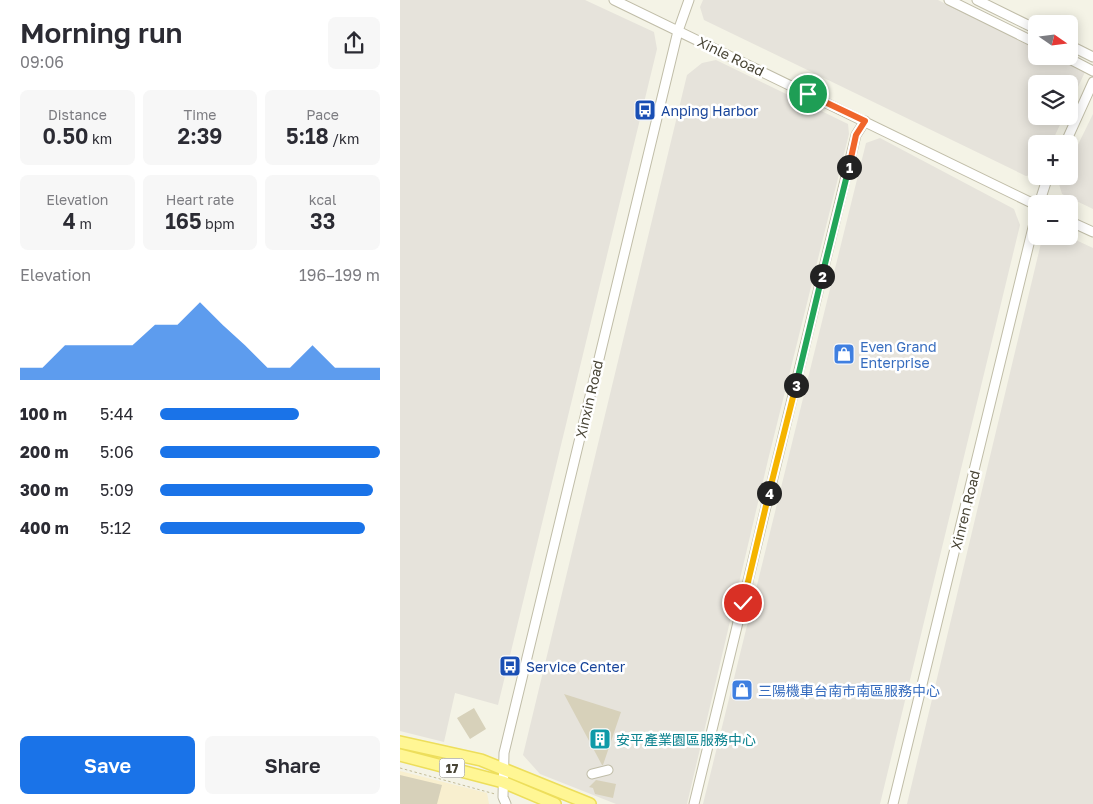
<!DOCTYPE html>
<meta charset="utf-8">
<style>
body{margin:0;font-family:"Golos Text","Noto Sans TC",sans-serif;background:#f7f7f7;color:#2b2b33;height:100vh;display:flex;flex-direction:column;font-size:19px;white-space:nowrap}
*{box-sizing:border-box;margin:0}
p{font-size:16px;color:#7c7c81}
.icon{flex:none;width:28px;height:28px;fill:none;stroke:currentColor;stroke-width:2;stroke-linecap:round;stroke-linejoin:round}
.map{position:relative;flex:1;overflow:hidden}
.drawer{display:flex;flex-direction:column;background:#fff;width:400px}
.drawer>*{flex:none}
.needle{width:32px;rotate:104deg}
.controls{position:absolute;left:628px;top:15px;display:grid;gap:10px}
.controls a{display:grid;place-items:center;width:50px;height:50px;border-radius:8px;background:#fff;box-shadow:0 2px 12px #0003;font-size:25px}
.pin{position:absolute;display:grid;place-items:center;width:42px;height:42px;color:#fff;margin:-21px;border:2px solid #fff;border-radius:50%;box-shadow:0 1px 5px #0007}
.km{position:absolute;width:25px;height:25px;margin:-12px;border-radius:50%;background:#222;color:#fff;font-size:14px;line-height:25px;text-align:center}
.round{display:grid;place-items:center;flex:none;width:52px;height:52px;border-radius:8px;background:#f7f7f7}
.head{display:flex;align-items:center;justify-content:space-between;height:85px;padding:0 20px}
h1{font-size:28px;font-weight:600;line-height:38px}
.figures{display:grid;grid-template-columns:repeat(3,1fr);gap:8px;height:85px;padding:5px 20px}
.figures div{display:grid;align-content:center;border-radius:8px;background:#f7f7f7;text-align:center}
.figures b{font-size:21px;font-weight:600}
.figures small{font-size:14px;font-weight:400}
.figures p{font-size:14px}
.chart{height:140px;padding:10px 20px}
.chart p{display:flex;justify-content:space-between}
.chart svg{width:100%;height:90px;margin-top:5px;fill:#1a73e8;opacity:.7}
.primary-button{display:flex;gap:10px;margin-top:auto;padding:10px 20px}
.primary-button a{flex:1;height:58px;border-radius:8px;background:#1a73e8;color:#fff;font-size:20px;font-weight:600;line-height:58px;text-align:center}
.primary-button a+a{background:#f7f7f7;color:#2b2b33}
ul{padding:0 20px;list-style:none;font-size:16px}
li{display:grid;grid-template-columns:80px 60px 1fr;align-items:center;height:38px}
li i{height:12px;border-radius:6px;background:#1a73e8}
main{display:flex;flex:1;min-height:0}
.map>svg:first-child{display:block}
.commercial{fill:#f8efcf}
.industrial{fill:#e6e3db}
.building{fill:#d7d1ba}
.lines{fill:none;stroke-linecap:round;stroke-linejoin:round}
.minor-casing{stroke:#c0bda8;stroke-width:11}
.major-casing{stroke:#edde5b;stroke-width:14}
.path{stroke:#c3bc98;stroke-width:1;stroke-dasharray:2.5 2.5;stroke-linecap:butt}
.minor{stroke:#fff;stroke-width:9}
.major{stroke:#fff694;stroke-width:11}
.split-1-casing{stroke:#fff;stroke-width:10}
.split-2-casing{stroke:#fff;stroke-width:10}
.split-3-casing{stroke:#fff;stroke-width:10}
.split-4-casing{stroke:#fff;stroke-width:10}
.split-5-casing{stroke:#fff;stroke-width:10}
.split-1{stroke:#f0652b;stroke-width:6}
.split-2{stroke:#22a559;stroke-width:6}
.split-3{stroke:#22a559;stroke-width:6}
.split-4{stroke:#f5b400;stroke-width:6}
.split-5{stroke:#f5b400;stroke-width:6}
.labels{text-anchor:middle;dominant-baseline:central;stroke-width:5;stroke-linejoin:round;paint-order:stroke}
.shield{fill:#fff;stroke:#7f7c72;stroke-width:1}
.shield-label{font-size:12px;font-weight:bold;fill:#484435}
.street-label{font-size:14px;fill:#484435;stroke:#fff}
.transit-label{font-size:14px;fill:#164399;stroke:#fff;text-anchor:start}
.shop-label{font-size:14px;fill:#366cbe;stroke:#fff;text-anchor:start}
.culture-label{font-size:14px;fill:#0d838f;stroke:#fff;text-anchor:start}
</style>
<main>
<section class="drawer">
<div class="head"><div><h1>Morning run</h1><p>09:06</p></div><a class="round"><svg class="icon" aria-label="share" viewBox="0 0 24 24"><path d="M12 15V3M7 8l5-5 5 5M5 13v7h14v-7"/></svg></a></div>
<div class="figures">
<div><p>Distance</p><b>0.50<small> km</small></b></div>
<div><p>Time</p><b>2:39</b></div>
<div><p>Pace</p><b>5:18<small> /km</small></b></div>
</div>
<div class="figures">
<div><p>Elevation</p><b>4<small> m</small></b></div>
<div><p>Heart rate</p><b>165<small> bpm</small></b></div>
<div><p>kcal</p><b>33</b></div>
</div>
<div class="chart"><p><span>Elevation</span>196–199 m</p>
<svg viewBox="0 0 160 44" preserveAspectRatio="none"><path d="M0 44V38L10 38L20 27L30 27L40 27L50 27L60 17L70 17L80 6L90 17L100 27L110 38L120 38L130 27L140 38L150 38L160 38V44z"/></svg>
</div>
<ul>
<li><b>100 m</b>5:44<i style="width:63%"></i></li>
<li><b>200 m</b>5:06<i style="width:100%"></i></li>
<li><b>300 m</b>5:09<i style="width:97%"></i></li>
<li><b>400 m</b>5:12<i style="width:93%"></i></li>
</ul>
<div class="primary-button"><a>Save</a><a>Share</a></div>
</section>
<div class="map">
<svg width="693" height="804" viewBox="0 0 693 804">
<rect width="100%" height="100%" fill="#f4f3e6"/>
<path class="commercial" d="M0,771L87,793L89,804H0Z"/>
<path class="industrial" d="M0,0H185L254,32L257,49L98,705L55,693L44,742L0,731Z
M303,0H538L636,48V56H653L685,72L669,106V84H636V116H664L651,144H636V174L626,176L304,20L300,7Z
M316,60L448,124L449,134L368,460L287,804H216L140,774L123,755L287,75L302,63Z
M693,114V209L662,194L659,184L662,176H669V163Z
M480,138L614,209L620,225L480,804H303L466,143Z
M652,236H667L693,248V804H507L641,243Z"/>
<path class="building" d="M164,694L221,712L203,765H202Z
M74,708L86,729L70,739L57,718Z
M0,775L42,785L37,804H0Z
M196,780L216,784L213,798L195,794L193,788L189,787Z"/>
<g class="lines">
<g class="minor-casing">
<path id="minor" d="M214,0L636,205
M549,0L636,43
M577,0L636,29
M669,45L693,57
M664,56L693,71
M665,144L693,82
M639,204L648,176
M669,221L693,232
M192,774L208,770
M106,804L103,797L104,753L278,31L289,0
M294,804L456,135L465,121
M493,804L636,215"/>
</g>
<g class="major-casing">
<path id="major" d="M0,742L81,760L190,804
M0,755L103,782L155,804"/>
</g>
<path class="path" d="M0,768L95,794"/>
<use href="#minor" class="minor"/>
<use href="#major" class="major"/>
</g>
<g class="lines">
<g class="split-1-casing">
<path id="split-1" d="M408,94L465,121L456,135L449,167"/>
</g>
<g class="split-2-casing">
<path id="split-2" d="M422,276L449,167"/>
</g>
<g class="split-3-casing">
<path id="split-3" d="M396,385L422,276"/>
</g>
<g class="split-4-casing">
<path id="split-4" d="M369,493L396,385"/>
</g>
<g class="split-5-casing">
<path id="split-5" d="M343,603L369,493"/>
</g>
<use href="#split-1" class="split-1"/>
<use href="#split-2" class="split-2"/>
<use href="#split-3" class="split-3"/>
<use href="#split-4" class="split-4"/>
<use href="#split-5" class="split-5"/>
</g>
<defs>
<g id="bus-square" transform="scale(1.125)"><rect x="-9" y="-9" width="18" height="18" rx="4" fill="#1a4fb4" stroke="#fff"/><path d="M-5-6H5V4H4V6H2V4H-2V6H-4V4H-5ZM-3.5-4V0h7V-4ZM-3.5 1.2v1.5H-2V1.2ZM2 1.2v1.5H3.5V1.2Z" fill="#fff"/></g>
<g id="shop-square" transform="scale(1.125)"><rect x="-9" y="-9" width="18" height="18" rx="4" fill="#3f7fe0" stroke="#fff"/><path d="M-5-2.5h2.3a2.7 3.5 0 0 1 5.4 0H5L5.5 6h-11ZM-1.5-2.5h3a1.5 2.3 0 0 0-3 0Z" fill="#fff"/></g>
<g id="building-square" transform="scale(1.125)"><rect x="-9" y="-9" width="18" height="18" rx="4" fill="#0f9aa8" stroke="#fff"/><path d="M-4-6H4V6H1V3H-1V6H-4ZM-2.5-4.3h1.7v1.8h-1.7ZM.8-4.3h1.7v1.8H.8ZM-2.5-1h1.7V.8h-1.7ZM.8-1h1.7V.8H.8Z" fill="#fff"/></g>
</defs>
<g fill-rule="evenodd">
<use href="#bus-square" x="245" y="110"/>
<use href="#shop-square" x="444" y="354"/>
<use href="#bus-square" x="110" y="666"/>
<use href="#shop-square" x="342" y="690"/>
<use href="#building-square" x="200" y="739"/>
</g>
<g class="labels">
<rect class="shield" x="39.5" y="758.5" width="25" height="19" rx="4"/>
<g class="shield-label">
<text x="52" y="768">17</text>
</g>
<g class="street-label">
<text transform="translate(331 56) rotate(26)">Xinle Road</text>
<text transform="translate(189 399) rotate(-77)">Xinxin Road</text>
<text transform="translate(565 510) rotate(-76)">Xinren Road</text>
</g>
<g class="transit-label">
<text x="261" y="110">Anping Harbor</text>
<text x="126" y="666">Service Center</text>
</g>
<g class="shop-label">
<text x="460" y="346">Even Grand<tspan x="460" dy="16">Enterprise</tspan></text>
<text x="358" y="690">三陽機車台南市南區服務中心</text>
</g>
<g class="culture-label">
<text x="216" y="739">安平產業園區服務中心</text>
</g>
</g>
</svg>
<div class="controls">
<a><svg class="needle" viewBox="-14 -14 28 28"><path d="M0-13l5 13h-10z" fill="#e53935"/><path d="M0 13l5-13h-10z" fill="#7c7c81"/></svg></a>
<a><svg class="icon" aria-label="layers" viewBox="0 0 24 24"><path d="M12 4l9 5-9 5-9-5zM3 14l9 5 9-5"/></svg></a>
<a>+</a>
<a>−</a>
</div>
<div class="pin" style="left:408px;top:94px;background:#1e9e55"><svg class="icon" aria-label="arrive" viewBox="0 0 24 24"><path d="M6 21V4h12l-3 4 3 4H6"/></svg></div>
<div class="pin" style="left:343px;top:603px;background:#d93025"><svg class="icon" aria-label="check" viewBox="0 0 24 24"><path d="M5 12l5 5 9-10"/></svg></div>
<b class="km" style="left:449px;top:167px">1</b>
<b class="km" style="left:422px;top:276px">2</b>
<b class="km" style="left:396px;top:385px">3</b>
<b class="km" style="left:369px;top:493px">4</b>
</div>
</main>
